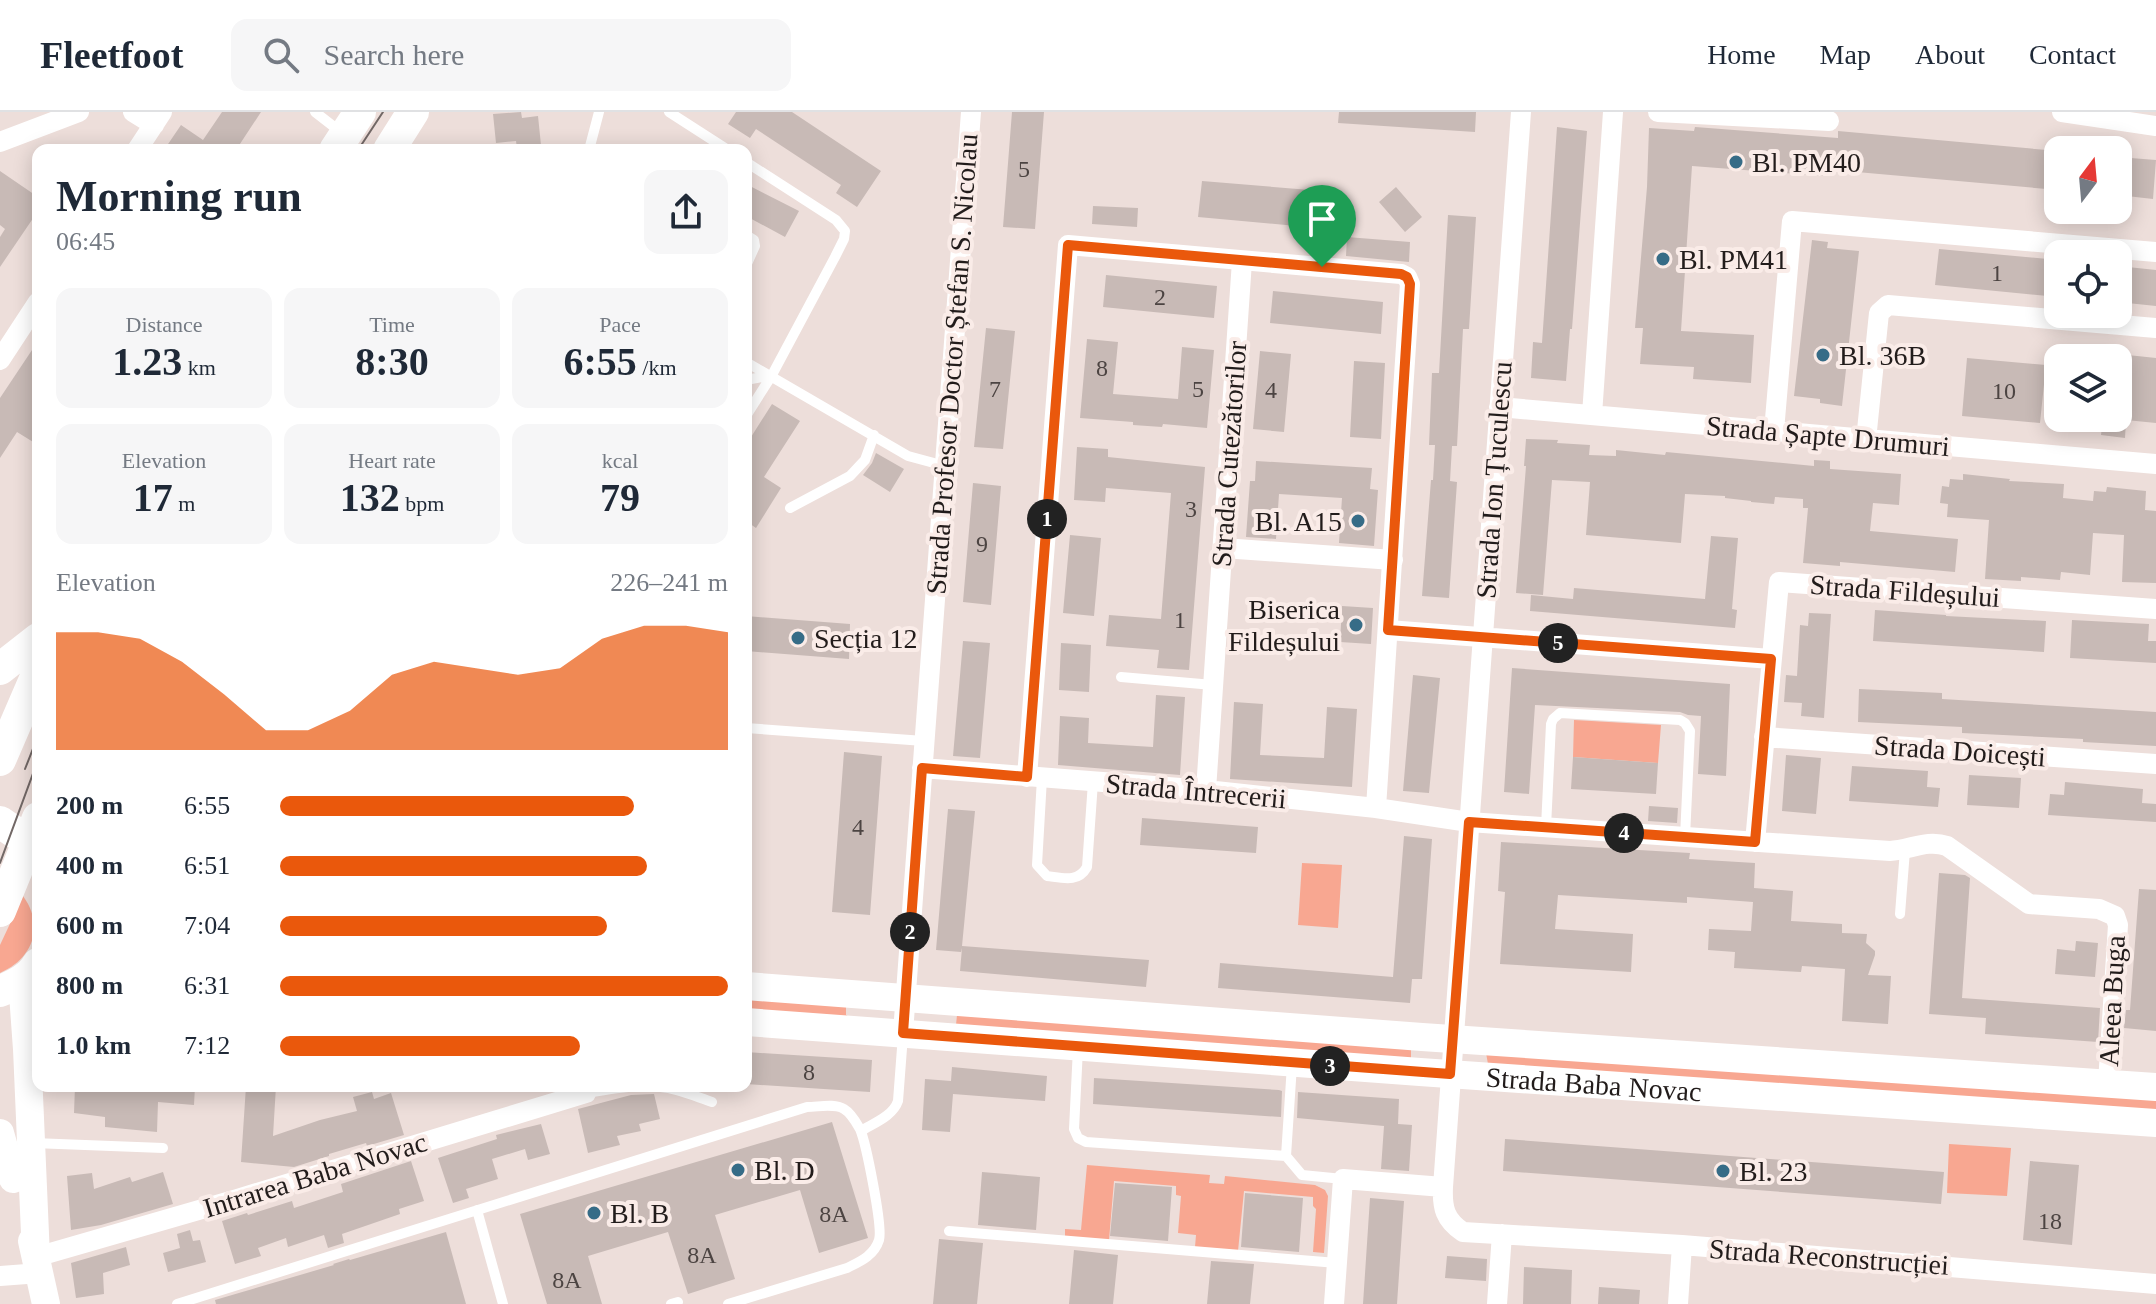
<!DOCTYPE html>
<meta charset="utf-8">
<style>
body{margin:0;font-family:"Times New Roman",serif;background:#f6f6f7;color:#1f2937;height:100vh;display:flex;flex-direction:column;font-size:30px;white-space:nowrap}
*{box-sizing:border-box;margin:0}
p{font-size:26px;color:#747a83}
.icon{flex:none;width:44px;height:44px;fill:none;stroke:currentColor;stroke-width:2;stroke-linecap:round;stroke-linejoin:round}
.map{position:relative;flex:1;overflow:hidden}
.sheet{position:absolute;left:32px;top:32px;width:720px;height:948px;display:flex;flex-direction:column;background:#fff;border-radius:16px;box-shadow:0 4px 20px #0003}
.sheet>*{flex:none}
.needle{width:52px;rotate:16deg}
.fabs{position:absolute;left:2044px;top:24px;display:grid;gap:16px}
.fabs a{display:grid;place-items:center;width:88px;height:88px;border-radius:16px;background:#fff;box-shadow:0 4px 20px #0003;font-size:40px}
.pin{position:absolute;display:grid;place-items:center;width:68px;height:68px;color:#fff;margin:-82px -34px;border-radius:50% 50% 50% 0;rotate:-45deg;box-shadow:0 0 8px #0007}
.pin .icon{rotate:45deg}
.km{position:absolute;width:40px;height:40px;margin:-20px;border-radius:50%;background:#222;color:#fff;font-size:22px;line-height:40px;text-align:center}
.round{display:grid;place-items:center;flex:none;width:84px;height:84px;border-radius:16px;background:#f6f6f7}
.headline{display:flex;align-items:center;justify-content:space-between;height:136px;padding:0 24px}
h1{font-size:44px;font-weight:700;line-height:60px}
.figures{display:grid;grid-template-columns:repeat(3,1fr);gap:12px;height:136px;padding:8px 24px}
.figures div{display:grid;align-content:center;border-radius:16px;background:#f6f6f7;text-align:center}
.figures b{font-size:40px;font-weight:700}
.figures small{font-size:22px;font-weight:400}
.figures p{font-size:22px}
.chart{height:224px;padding:16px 24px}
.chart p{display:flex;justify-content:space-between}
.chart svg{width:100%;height:144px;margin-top:8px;fill:#ea580c;opacity:.7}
ul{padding:0 24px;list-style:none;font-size:26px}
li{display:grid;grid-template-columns:128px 96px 1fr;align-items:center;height:60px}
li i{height:20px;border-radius:10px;background:#ea580c}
header{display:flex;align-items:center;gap:48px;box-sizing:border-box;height:112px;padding:0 40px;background:#fff;border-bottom:2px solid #e0e1e3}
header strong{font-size:38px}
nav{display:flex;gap:44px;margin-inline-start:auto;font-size:28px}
.search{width:560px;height:72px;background:#f6f6f7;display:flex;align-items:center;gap:20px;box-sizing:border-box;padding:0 28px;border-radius:16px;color:#747a83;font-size:30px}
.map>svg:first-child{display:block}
.green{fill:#f8a791}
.building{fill:#c8bab6}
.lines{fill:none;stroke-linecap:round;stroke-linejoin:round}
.lane{stroke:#fff;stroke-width:10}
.street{stroke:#fff;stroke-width:20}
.secondary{stroke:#fff;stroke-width:28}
.primary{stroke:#fff;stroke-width:32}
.tram{stroke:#726866;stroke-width:2}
.route-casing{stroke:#fff;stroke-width:16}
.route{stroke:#ea580c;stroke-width:10}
.poi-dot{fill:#366c87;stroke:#faece8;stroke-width:3}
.labels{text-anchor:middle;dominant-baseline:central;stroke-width:8;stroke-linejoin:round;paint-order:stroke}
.number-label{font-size:24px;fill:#4c4442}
.poi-label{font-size:28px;fill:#221c1b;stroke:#faece8;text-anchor:start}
.street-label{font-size:28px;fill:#221c1b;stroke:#faece8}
</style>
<header>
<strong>Fleetfoot</strong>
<div class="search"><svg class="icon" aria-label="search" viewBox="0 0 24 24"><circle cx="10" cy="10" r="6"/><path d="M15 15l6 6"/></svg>Search here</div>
<nav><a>Home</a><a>Map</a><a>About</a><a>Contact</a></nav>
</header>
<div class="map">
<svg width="2156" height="1192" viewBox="0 0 2156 1192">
<rect width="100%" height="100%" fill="#eddeda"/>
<path class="green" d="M1574,608L1661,613L1658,651L1573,645Z
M1302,751L1342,753L1338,816L1298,813Z
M23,784C45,814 33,847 0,861V833Z
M746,882L846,894V903L854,908L746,901Z
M957,903L1411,936V946L956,913Z
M1486,941L2156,984V1001L1488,952Z
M1949,1032L2011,1036L2007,1084L1947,1081Z
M1087,1053L1210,1063L1209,1071L1224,1072L1225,1064L1315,1073L1325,1078L1328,1084L1324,1141L1313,1140L1316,1097L1313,1094V1085L1244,1079L1238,1139L1195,1135L1196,1123L1178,1121L1181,1084L1176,1083V1074L1114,1069L1109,1128L1065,1125V1117L1081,1118Z"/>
<path class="building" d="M222,0H261L236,38H164L181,13L203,28Z
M521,0L522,6L538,4L541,33L517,36L516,29L496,31L493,2Z
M736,0H792L881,59L857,95L836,81L841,73L756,17L750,26L728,12Z
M1012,0H1044L1035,117L1003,115Z
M1339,0H1476L1475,20L1338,11Z
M1557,15L1587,19L1572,217H1570L1566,269L1531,266L1533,230L1542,231Z
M1695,15L1838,26V19L2058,39V78L1823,57V64L1692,54L1681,219L1754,223L1751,271L1693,267L1694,255L1640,252L1643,216H1635L1647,75L1649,16L1694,19Z
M2118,45L2156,48L2153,87L2118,83Z
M0,59L38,85V99L0,155V125L5,117L0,113Z
M1202,69L1310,78L1307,115L1198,105Z
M746,72L799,99L785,125L746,104Z
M1396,75L1422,105L1405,120L1379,90Z
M1093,94L1138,96L1137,115L1092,112Z
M1448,103L1476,105L1469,217H1463L1457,334H1452L1450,369L1457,370L1449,486L1422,484L1431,368H1433L1435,333H1429L1432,261H1439Z
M1347,125L1410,130L1409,150L1346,144Z
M1812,128L1828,130L1827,136L1859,139L1842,294L1820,291V287L1794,284Z
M1939,137L2058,148V185L1935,173Z
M2118,154L2156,158V194L2118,190Z
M1106,163L1217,174L1214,206L1103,195Z
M1273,179L1383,190L1381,222L1270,211Z
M986,216L1015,219L1003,337L974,335Z
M1087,227L1118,230L1113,282L1178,287L1182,235L1214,238L1207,316L1163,312L1162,315L1133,313V310L1080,306Z
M38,229V333L17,320L0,346V286Z
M1260,239L1291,242L1284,320L1253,317Z
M2118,242L2156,246V311L2126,308L2125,326L2101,323L2103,306H2118Z
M1967,246L2046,253L2040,311L1962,304Z
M1354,249L1385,251L1381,327L1350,325Z
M772,292L800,309L764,365L781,376L756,416L746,409V333Z
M1526,327L1558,328L1557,331L1590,333L1589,343L1616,344V338L1665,343L1666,340L1814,354V348L1830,349V357L1901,362L1899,393L1873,391L1870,419L1958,427L1955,460L1840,450V454L1803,451L1808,396H1803V387L1775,385L1774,392L1751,390V389L1725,386V384L1685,382L1681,431L1586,423L1590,370L1552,368L1543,483L1516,481L1526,354H1524Z
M1077,335L1108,337V345L1205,355L1189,558L1157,556L1159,538L1106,534L1109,503L1161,507L1171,381L1106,376L1105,390L1074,388Z
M876,341L904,357L890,380L863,363L872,351Z
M1256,349L1372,356L1370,377L1378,378L1374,434L1339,431L1342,386L1279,382L1276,427L1246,425L1250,369H1255Z
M1963,362L2010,367L2009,369L2064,372L2063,386L2093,389L2094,379L2106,380L2107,375L2146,379L2145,398L2156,399V471L2122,470L2124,423L2093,421L2090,463L2061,460L2060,468L2021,465V469L1985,467L1989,408L1947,405L1948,392L1940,391L1942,374L1949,375L1950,367L1963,368Z
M973,371L1001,374L991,493L963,490Z
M1070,423L1101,426L1094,504L1063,501Z
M1711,424L1738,426L1732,497L1737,498L1735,516L1530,499L1531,483L1573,487L1574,476L1705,487Z
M1342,494L1373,496L1371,532L1340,530Z
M1875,498L1946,503V504L2046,509L2044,540L1873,529Z
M1809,501L1831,502L1824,606L1801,604L1802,591L1784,590L1786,563L1797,564L1800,513L1808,514Z
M746,504L850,512L849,547L746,539Z
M2072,508L2149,512L2148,529H2156V551L2070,546Z
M963,529L990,531L980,646L953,644Z
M1061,531L1091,533L1089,580L1059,578Z
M1512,556L1730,572L1726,664L1698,662L1701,604L1688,603L1680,600L1535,593L1529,682L1504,680Z
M1413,563L1440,566L1429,681L1403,679Z
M1859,577L1942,581V587L2156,600V634L2083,630V627L1962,621V615L1858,610Z
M1156,583L1185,585L1180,663L1058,653L1060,604L1089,606L1088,631L1153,635Z
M1234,590L1263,592L1260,643L1324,646L1327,595L1357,597L1352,675L1230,667Z
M844,640L882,644L870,803L832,800Z
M1786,643L1821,646L1816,702L1782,699Z
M1573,645L1658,651L1656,682L1571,677Z
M1852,654L1928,659L1927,675L1940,676L1938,695L1849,689Z
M1969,663L2021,666L2019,696L1967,693Z
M2065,670L2143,677L2142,691L2156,692V710L2048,703L2050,682L2064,683Z
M1649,694L1678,696L1677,711L1648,709Z
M948,697L975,699L962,834L1149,848L1146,875L960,859L962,836L961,840L936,838Z
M1142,706L1258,715L1256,741L1140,733Z
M1404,724L1432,727L1422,867H1412L1410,891L1218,876L1220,851L1393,865Z
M1501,730L1690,741L1689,747L1755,751L1754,776L1793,779L1791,809L1842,812V821L1867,822L1866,831L1875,839V843L1868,863L1891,864L1888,912L1842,909L1845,857L1802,854L1801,860L1734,856L1735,840L1708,838L1709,817L1751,819L1753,790L1687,785V791L1558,783L1555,817L1633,822L1631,860L1500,852L1505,780L1498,779Z
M1939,761L1965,763L1970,766L1962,886L2100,896L2098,930L1985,922L1986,906L1929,902Z
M2139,777L2156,778V919L2124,916L2126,898H2130Z
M2076,829L2098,831L2095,865L2055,862L2057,837L2075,839Z
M746,940L872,948L870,980L746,972Z
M952,955L1047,964L1045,989L953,982L950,1020L922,1018L925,967L951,969Z
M1094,966L1279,978L1282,979L1281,1005L1093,992Z
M75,974H195L194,993L158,990L157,1020L105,1015V1005L74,1001Z
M246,974H276L273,1024L320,1008L357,999L353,985L372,980L374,987L391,981L404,1023L367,1034L366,1031L329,1042V1044L294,1055L241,1050Z
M1298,980L1399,987L1398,1012L1412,1013L1409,1059L1381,1057L1384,1014L1297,1006Z
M654,982L660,1007L639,1012L641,1019L617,1024L620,1033L588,1041L578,997L631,983Z
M832,1010L868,1126L819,1141L800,1078L715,1103L735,1167L688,1182L668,1120L588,1144L602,1192H547L520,1102Z
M541,1012L550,1042L528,1048L525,1037L492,1047L498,1067L466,1077L469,1086L453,1091L438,1046L497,1027L496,1023Z
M1505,1027L1944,1060L1941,1092L1503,1059Z
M411,1049L424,1089L399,1097L400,1102L342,1122L344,1131L328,1136L324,1123L288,1135L286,1126L258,1136L261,1144L235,1152L222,1109L247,1101L248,1103L292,1089L294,1096L343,1080L341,1072Z
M2030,1049L2079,1053L2072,1133L2023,1128Z
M163,1060L173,1092L101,1113L71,1118L67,1064L92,1061L94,1077L130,1065L132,1070Z
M982,1060L1040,1065L1036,1118L978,1113Z
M1115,1071L1172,1075L1168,1129L1110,1124Z
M1245,1081L1303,1086L1299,1140L1241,1135Z
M1370,1086L1404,1089L1397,1192H1363Z
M190,1118L193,1129L200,1128L206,1150L168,1160L163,1141L180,1136L177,1122Z
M446,1120L466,1192H216L215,1188L334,1153L333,1152L349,1147L350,1148Z
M939,1127L983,1131L977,1192H933Z
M126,1135L130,1153L103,1161L104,1182L76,1186L71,1151Z
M1074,1138L1118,1143L1113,1192H1069Z
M1447,1144L1487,1147L1486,1169L1445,1166Z
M1211,1149L1254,1152L1250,1192H1207Z
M1524,1155L1572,1158L1571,1192H1523Z
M1599,1175L1640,1178L1639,1192H1598Z"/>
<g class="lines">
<path class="lane" d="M315,0L342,21
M669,0L728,38
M589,38L599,0
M746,50L836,108L845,119L844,127L835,145L772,263L746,304
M746,123L754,128L755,134L746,154
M746,250L908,344L945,354
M746,268L772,263
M790,396L850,364L865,348L874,323
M1121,565L1213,573
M746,616L924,629
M1042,666L1037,753L1047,764C1063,766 1078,771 1087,755L1093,670
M1546,715L1551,612L1553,607L1560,601L1680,608L1685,611L1690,619L1685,725
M1900,802L1905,738
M1078,936L1074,1017L1078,1026L1086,1030L1286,1044
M1292,953L1286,1044L1302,1063L1343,1067
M586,981C616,976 646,970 676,978C688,981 700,986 712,990
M861,1019C874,1011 893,1004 898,989L903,923
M33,1031L163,1036
M477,1098L503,1192
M949,1119L1337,1151
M177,1192L807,995C819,995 834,991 844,997C851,1001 856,1010 860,1017C866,1031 883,1115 879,1128C874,1144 859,1150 847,1156L728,1192
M671,1192L678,1190"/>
<path class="street" d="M133,0L154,13
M1521,0L1443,1075C1442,1096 1445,1108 1463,1120L1682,1133L2156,1172
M1658,0L1829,9
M2062,0L2156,14
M0,30L79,0
M137,38L162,0
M0,248L38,190
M1499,295L2156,352
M1592,303L1613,0
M1774,319L1792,109L2156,140
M1866,328L1879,201L1888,193L2156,216
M1223,436L1393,448
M1388,518L1771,547
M1764,625L2156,652
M922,656L1206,678L1376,696L1469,710L1890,739C1910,738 1927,727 1947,734L2029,792L2099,797L2115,804L2118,813L2108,971
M1027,665L1068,133L1401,162L1407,165L1410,172L1376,696
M1206,678L1242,149
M1755,730L1779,470L2156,497
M903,921L971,0
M36,1145L237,1087L586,981L587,974
M0,1164L40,1161
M1334,1192L1343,1067L1443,1075
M1497,1192L1502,1122
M1678,1192L1682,1133"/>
<g class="secondary">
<path d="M22,868L27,937L36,1145"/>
<path d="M746,874L1422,925L2156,975"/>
<path id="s1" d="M746,910L1420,960L2156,1011"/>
<path d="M0,1021L13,1067"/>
<path d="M32,1129L46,1192"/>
</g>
<path class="primary" d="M335,38L360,0
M389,38L413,0
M0,557L38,527
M0,648L38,560
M0,710L29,730L38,743
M0,799L38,706
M0,879C15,873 30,866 38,852
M0,1045L9,1053"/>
<path class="tram" d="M358,38L383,0
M25,657L38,624
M0,751L38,648"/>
</g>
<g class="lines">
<g class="route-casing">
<path id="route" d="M1068,133L1401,162L1407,165L1410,172L1388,518L1771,547L1755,730L1469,710L1450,962L903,921L922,656L1027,665Z"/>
</g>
<use href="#route" class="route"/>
</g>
<g class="poi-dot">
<circle cx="1736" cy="50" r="8"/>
<circle cx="1663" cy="147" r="8"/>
<circle cx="1823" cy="243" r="8"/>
<circle cx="1358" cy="409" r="8"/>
<circle cx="1356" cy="513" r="8"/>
<circle cx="798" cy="526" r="8"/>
<circle cx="738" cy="1058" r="8"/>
<circle cx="1723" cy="1059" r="8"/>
<circle cx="594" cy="1101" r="8"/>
</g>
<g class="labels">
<g class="number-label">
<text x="1024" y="57">5</text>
<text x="1997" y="161">1</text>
<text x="1160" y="185">2</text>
<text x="1102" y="256">8</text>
<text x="995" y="277">7</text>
<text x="1198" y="277">5</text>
<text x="1271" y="278">4</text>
<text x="2004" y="279">10</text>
<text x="1191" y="397">3</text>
<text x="982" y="432">9</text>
<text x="1180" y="508">1</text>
<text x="858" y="715">4</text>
<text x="809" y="960">8</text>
<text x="834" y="1102">8A</text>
<text x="2050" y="1109">18</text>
<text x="702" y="1143">8A</text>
<text x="567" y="1168">8A</text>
</g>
<g class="poi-label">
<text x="1752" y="50">Bl. PM40</text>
<text x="1679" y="147">Bl. PM41</text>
<text x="1839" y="243">Bl. 36B</text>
<text x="1342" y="409" text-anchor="end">Bl. A15</text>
<text x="1340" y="497" text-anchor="end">Biserica<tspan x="1340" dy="32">Fildeșului</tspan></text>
<text x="814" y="526">Secția 12</text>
<text x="754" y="1058">Bl. D</text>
<text x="1739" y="1059">Bl. 23</text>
<text x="610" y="1101">Bl. B</text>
</g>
<g class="street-label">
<text transform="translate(952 252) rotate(-86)">Strada Profesor Doctor Ștefan S. Nicolau</text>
<text transform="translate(1828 324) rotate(5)">Strada Șapte Drumuri</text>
<text transform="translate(1229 342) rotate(-86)">Strada Cutezătorilor</text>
<text transform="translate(1494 368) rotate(-86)">Strada Ion Țuculescu</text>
<text transform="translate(1905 479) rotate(4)">Strada Fildeșului</text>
<text transform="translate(1960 639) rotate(4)">Strada Doicești</text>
<text transform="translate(1196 679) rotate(5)">Strada Întrecerii</text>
<text transform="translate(2112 889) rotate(-87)">Aleea Buga</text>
<text stroke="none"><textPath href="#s1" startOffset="850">Strada Baba Novac</textPath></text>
<text transform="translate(315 1063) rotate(-17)">Intrarea Baba Novac</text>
<text transform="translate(1829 1145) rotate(4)">Strada Reconstrucției</text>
</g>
</g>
</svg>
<div class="fabs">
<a><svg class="needle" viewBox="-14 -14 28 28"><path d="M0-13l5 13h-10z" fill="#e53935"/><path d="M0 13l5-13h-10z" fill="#747a83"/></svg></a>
<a><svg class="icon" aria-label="locate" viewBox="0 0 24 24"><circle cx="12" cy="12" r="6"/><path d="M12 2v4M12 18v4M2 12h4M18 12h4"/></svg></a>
<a><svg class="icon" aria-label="layers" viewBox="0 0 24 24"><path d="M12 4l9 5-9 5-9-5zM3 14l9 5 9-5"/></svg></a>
</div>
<div class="pin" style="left:1322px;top:155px;background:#1e9e55"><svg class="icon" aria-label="arrive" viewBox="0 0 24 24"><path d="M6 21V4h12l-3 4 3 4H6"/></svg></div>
<b class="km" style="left:1047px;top:407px">1</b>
<b class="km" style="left:910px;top:820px">2</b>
<b class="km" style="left:1330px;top:954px">3</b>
<b class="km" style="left:1624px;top:721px">4</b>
<b class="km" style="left:1558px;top:531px">5</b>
<section class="sheet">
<div class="headline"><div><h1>Morning run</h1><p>06:45</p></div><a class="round"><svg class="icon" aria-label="share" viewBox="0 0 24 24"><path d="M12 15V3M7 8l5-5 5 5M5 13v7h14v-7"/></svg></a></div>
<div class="figures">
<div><p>Distance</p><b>1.23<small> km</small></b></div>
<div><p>Time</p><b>8:30</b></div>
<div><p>Pace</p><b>6:55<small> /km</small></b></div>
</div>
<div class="figures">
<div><p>Elevation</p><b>17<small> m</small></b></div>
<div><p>Heart rate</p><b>132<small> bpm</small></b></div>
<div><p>kcal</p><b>79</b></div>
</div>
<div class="chart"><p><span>Elevation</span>226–241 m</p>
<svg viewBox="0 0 160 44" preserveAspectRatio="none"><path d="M0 44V8L10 8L20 10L30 17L40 27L50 38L60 38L70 32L80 21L90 17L100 19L110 21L120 19L130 10L140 6L150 6L160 8V44z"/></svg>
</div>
<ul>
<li><b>200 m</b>6:55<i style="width:79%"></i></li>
<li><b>400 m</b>6:51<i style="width:82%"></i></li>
<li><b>600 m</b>7:04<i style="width:73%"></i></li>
<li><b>800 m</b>6:31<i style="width:100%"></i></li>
<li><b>1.0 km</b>7:12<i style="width:67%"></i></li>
</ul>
</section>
</div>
